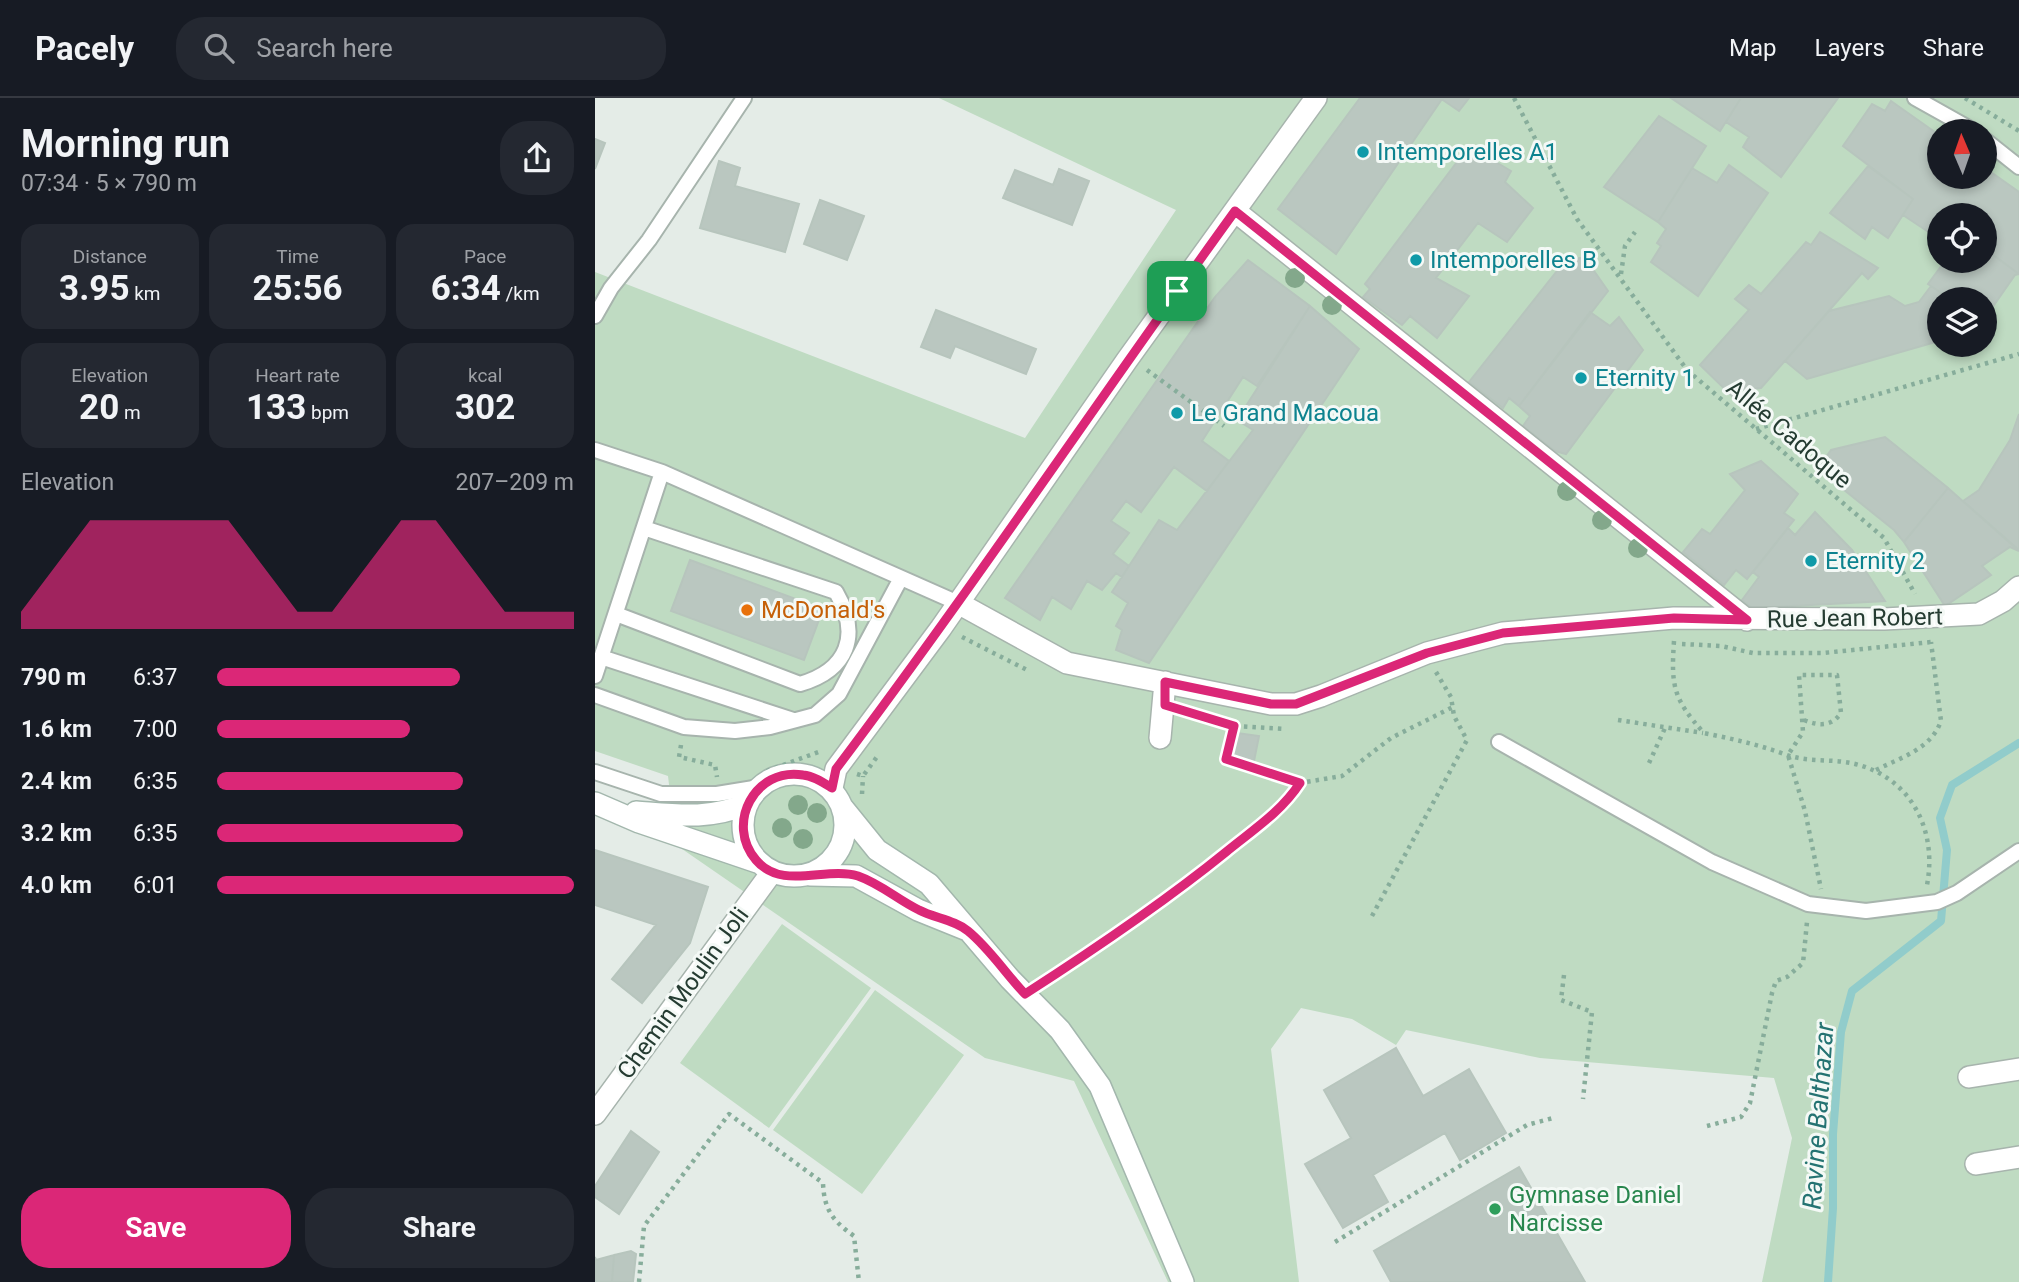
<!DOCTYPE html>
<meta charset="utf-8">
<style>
body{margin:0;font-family:Roboto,sans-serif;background:#242831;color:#f1f3f6;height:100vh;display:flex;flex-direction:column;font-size:26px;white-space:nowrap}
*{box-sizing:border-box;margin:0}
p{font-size:23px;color:#9ea1a6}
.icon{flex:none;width:38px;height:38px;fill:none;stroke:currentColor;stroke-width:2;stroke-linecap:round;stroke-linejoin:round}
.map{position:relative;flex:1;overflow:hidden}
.details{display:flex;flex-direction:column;background:#171b24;width:595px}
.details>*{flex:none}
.needle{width:46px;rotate:358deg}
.fabs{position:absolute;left:1332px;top:21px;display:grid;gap:14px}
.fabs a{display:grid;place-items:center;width:70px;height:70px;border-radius:50%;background:#171b24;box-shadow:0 4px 10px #0003;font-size:35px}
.pin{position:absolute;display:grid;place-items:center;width:60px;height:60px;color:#fff;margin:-30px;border-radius:14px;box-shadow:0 4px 10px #0006}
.round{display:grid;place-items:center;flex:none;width:74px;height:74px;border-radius:28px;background:#242831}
.summary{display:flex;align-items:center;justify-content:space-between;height:119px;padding:0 21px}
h1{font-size:38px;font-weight:700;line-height:52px}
.stats{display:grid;grid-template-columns:repeat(3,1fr);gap:10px;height:119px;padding:7px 21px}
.stats div{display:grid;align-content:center;border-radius:18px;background:#242831;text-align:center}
.stats b{font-size:35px;font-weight:700}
.stats small{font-size:19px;font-weight:400}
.stats p{font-size:19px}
.chart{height:196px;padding:14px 21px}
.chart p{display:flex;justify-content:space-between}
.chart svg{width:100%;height:126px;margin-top:7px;fill:#db2777;opacity:.7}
.button{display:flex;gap:14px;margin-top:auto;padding:14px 21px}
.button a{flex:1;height:80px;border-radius:28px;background:#db2777;color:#fff;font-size:28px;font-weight:700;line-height:80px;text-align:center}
.button a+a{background:#242831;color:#f1f3f6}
ul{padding:0 21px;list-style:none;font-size:23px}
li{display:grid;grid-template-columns:112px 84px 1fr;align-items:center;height:52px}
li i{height:18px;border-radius:9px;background:#db2777}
header{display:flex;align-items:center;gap:42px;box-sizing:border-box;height:98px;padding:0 35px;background:#171b24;border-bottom:2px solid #363941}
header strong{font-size:33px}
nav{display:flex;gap:38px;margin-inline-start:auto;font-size:24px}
.search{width:490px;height:63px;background:#242831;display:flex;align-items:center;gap:18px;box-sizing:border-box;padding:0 24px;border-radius:28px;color:#9ea1a6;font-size:26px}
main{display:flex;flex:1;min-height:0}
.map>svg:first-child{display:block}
.green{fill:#bfdbc2;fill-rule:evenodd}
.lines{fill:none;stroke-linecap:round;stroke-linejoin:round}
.stream{stroke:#91cccb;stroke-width:8}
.building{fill:#bac7c0;stroke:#b7c5bd;stroke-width:2}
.service-casing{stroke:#a7b4ad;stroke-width:18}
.minor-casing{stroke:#a7b4ad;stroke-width:24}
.secondary-casing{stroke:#a3b7ad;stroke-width:24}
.path{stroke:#87ad9b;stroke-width:4.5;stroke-dasharray:3.5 5;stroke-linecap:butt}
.service{stroke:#fff;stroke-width:14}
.minor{stroke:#fff;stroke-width:21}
.secondary{stroke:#fff;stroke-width:21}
.tree{fill:#83a88b}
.route-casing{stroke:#fff;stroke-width:14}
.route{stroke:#db2777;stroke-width:9}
.culture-dot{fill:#0f9aa8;stroke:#f4f9f6;stroke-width:2.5}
.food-dot{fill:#e8710a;stroke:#f4f9f6;stroke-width:2.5}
.leisure-dot{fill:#2e9e5b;stroke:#f4f9f6;stroke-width:2.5}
.labels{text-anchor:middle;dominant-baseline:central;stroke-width:6;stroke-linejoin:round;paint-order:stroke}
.culture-label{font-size:24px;fill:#0d838f;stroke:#f4f9f6;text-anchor:start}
.street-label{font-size:24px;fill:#253c32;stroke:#f4f9f6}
.food-label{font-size:24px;fill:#c56008;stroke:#f4f9f6;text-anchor:start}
.leisure-label{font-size:24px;fill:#27864d;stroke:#f4f9f6;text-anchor:start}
.water-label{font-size:26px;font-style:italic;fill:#247372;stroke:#f4f9f6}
</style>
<header>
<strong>Pacely</strong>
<div class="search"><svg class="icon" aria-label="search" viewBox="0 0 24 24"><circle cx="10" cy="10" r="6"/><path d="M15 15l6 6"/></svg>Search here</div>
<nav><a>Map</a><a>Layers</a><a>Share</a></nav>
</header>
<main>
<section class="details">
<div class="summary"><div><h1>Morning run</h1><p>07:34 · 5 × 790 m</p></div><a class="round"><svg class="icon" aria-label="share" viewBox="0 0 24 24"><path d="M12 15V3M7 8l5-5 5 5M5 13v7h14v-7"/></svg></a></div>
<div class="stats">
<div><p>Distance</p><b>3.95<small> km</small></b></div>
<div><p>Time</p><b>25:56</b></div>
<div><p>Pace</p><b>6:34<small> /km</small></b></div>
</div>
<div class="stats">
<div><p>Elevation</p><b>20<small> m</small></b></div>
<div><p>Heart rate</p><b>133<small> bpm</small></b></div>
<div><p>kcal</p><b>302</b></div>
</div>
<div class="chart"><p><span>Elevation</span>207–209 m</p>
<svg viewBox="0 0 160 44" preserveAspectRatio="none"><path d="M0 44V38L10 22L20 6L30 6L40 6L50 6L60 6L70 22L80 38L90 38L100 22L110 6L120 6L130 22L140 38L150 38L160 38V44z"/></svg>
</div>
<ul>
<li><b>790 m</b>6:37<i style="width:68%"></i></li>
<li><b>1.6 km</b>7:00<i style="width:54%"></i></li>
<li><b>2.4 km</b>6:35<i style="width:69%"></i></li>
<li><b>3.2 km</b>6:35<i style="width:69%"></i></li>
<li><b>4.0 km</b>6:01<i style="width:100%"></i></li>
</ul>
<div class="button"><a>Save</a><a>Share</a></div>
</section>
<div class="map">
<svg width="1424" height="1184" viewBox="0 0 1424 1184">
<rect width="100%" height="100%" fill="#e4ece7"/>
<path class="green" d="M344,0H1424V1184H1167L1197,1040L1179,980L945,960L811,932L801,947L757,921L706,910L676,951L704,1184H573L479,983L390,960L61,733L75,695L73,678L0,653V174L430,340L581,112ZM1344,33H1390V79H1344ZM1344,117H1390V163H1344ZM1344,201H1390V247H1344Z
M187,826L276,890L174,1030L85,965Z
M280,892L369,957L267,1096L178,1032Z"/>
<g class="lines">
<path class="stream" d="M1233,1184L1238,1110V1036L1246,934L1257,893L1346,823L1352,752L1345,720L1357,687L1424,645"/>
</g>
<path class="building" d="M765,0L847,1L741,156L683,111Z
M845,0H874L864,13Z
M1076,0H1146L1125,33Z
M1146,0H1243L1186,79L1148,49L1154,39L1131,24Z
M1296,3L1344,37V79H1390V70L1424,94V176L1390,151V117H1344V141L1308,117L1318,101L1248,48L1277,6L1290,13Z
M1064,18L1111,48L1063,124L1009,89Z
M0,41L10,45L0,71Z
M874,48L916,73L910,84L938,110L912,144L883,125L841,180L874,198L842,240L815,218L807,227L768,199L775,191L770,186Z
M124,63L145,70L140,88L204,106L190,154L105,130Z
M1134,67L1173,95L1103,198L1056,164L1066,148L1062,145L1071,131L1063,124L1097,70L1122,85Z
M1273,68L1318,101L1293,140L1277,129L1270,141L1235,115Z
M464,71L494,83L477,127L408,100L420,72L458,87Z
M225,102L269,118L252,162L209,146Z
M1225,134L1283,170L1273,181L1267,175L1166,290L1144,292L1139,300L1105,267L1154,212L1140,201L1154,187L1166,196L1211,144L1216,147Z
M1390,151L1424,176L1420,177L1390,220V201H1355L1333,186L1350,163H1390Z
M984,160H990L1013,193L924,308L914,300L908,310L874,284L969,164L976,169Z
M653,162L715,208L662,288L648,279L607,343L634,363L612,393L579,369L546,414L531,403L516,423L534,435L518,456L534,468L527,479L521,475L507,492L492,483L476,511L457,499L445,522L410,500L620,199Z
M1336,188L1355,201H1344V220L1335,235L1344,243L1212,281L1190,263L1234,213L1294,198L1310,208L1324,204Z
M715,208L764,251L554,565L521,552L527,532L521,528L533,505L517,494L564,422L582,432L658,332L642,322Z
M341,212L441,251L431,276L360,248L355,260L326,249Z
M995,214L1015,228L1024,219L1048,252L971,356L960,353L928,328L935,318L924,308Z
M1424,316V452L1368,403L1384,392L1415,342Z
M1290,339L1353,390L1309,444L1299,432L1223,371L1236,352Z
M1166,363L1203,396L1189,415L1199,422L1152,481L1141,472L1129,487L1088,454L1107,431L1115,436L1150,392L1135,376Z
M1353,390L1424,453L1415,449L1387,468L1396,477L1350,508L1309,444Z
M1220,414L1257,452L1290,503L1157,510L1147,502L1164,479L1158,474L1193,430L1200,437Z
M95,462L228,511L209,562L76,513Z
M642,635L664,638L659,663L636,659Z
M0,752L113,789L95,845L47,905L17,881L61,827L0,807Z
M801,950L828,998L874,971L911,1035L865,1062L850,1035L778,1077L793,1104L748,1130L710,1066L756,1040L729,992Z
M36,1033L64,1054L24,1116L0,1099V1088Z
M924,1069L990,1184H796L779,1153Z
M36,1153L41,1156L38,1184H17L19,1157Z
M19,1157L17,1184H0V1159L1,1162Z"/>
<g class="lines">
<g class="service-casing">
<path id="service" d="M1320,0L1379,33
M1390,42L1424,69
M0,218L16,190L54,142L149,0
M0,352L67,374L363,505
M21,516L205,586C253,572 266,537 241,494L49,430
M6,559L198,622
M0,578L67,374
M0,597L89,629L140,633L175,629L220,617L244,596L306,480
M904,644L1117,764L1213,806L1271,813L1342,804L1362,795L1424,753
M0,674L66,696H122L165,689"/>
</g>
<g class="minor-casing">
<path id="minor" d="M640,113L1152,522
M363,505L472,565L676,606H701L726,598L832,555L908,535L1079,520L1289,521L1384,516L1408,503L1424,489
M565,640L570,584
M237,690L241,671L346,530L532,262L721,0
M1374,979L1424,971
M0,1016L177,774
M1381,1066L1424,1059"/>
</g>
<g class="secondary-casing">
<path id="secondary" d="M148 727a51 51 0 1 1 102 0a51 51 0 1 1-102 0Z
M0,705L44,724L162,764
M248,710L282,752L334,786L415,881L465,932L505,988L588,1184
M41,714C81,717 114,722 152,706
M215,777L261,778L323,812L370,831"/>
</g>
<path class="path" d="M919,0L982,121L1092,272L1289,440L1320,496
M1370,0L1424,33
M1026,176L1030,148L1040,134
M552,272L629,328
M1161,331L1424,256
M367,539L434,573
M1079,543C1076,588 1078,601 1109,635C1138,641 1165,647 1192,657C1212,664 1236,661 1256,665C1314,677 1343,730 1332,787
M1087,546L1126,548L1158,555H1228L1336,544
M841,574L856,599L859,618L872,642
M608,618L639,628L691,631
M1023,622L1108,635
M1209,622C1224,628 1236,629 1246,615L1242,577H1204L1208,634L1193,657L1210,713L1226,791
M639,628L631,661L705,685L747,678L796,640L858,609
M86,647L84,659L120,667L122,679
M1054,665L1070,630
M1281,672C1307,659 1336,651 1346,623L1336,544
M172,673L226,653
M262,676L268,678L284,656
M267,696L268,678
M777,818L872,642
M969,877L966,902L997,914L988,1001
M448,885C511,844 572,801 631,754C658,732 686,714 705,685
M1112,1028L1146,1019L1155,1005L1177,895L1181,883L1192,879L1208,865L1212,824
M740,1144L932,1027L958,1020
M44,1184L49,1128L134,1016L228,1085C229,1112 238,1123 259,1138L264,1184"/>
<use href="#service" class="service"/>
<use href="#minor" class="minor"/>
<use href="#secondary" class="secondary"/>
</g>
<g class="tree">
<circle cx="700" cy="180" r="10"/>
<circle cx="737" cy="207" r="10"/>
<circle cx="972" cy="393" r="10"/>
<circle cx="1007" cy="422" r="10"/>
<circle cx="1043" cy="450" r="10"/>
<circle cx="203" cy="707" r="10"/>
<circle cx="222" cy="715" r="10"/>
<circle cx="187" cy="730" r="10"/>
<circle cx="208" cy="741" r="10"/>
</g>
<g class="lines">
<g class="route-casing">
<path id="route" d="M640,113L1152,522L1079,520L908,535L832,555L701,606H676L570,584V607L639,628L631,661L705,685C686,714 658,732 631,754C567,806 500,851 430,896C411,876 394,850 373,833C360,822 339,820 324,812C303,802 286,786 263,778C231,768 187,793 161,762C130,726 160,669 208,677C219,678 229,685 237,690L241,671C379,488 506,298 640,113Z"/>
</g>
<use href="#route" class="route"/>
</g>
<g class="culture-dot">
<circle cx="768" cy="54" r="7"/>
<circle cx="821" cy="162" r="7"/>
<circle cx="986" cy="280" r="7"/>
<circle cx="582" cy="315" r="7"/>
<circle cx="1216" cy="463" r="7"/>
</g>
<circle class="food-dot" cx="152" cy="512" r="7"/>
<circle class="leisure-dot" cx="900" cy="1111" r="7"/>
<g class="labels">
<g class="culture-label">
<text x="782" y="54">Intemporelles A1</text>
<text x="835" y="162">Intemporelles B</text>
<text x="1000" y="280">Eternity 1</text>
<text x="596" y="315">Le Grand Macoua</text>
<text x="1230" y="463">Eternity 2</text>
</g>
<g class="street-label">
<text transform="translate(1194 336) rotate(40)">Allée Cadoque</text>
<text transform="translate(1260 520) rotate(-1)">Rue Jean Robert</text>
<text transform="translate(88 895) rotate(-54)">Chemin Moulin Joli</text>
</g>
<g class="food-label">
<text x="166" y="512">McDonald's</text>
</g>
<g class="leisure-label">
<text x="914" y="1097">Gymnase Daniel<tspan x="914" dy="28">Narcisse</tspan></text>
</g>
<g class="water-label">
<text transform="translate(1223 1018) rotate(-86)">Ravine Balthazar</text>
</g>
</g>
</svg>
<div class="fabs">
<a><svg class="needle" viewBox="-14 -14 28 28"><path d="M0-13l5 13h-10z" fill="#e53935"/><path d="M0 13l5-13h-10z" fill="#9ea1a6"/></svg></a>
<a><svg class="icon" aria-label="locate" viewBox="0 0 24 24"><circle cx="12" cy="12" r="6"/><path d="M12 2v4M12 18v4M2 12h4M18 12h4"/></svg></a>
<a><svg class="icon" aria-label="layers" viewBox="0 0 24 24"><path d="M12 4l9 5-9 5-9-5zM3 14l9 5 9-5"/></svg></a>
</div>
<div class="pin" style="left:582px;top:193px;background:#1e9e55"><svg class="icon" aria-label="arrive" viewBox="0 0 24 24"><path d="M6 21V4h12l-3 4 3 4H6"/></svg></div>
</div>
</main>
